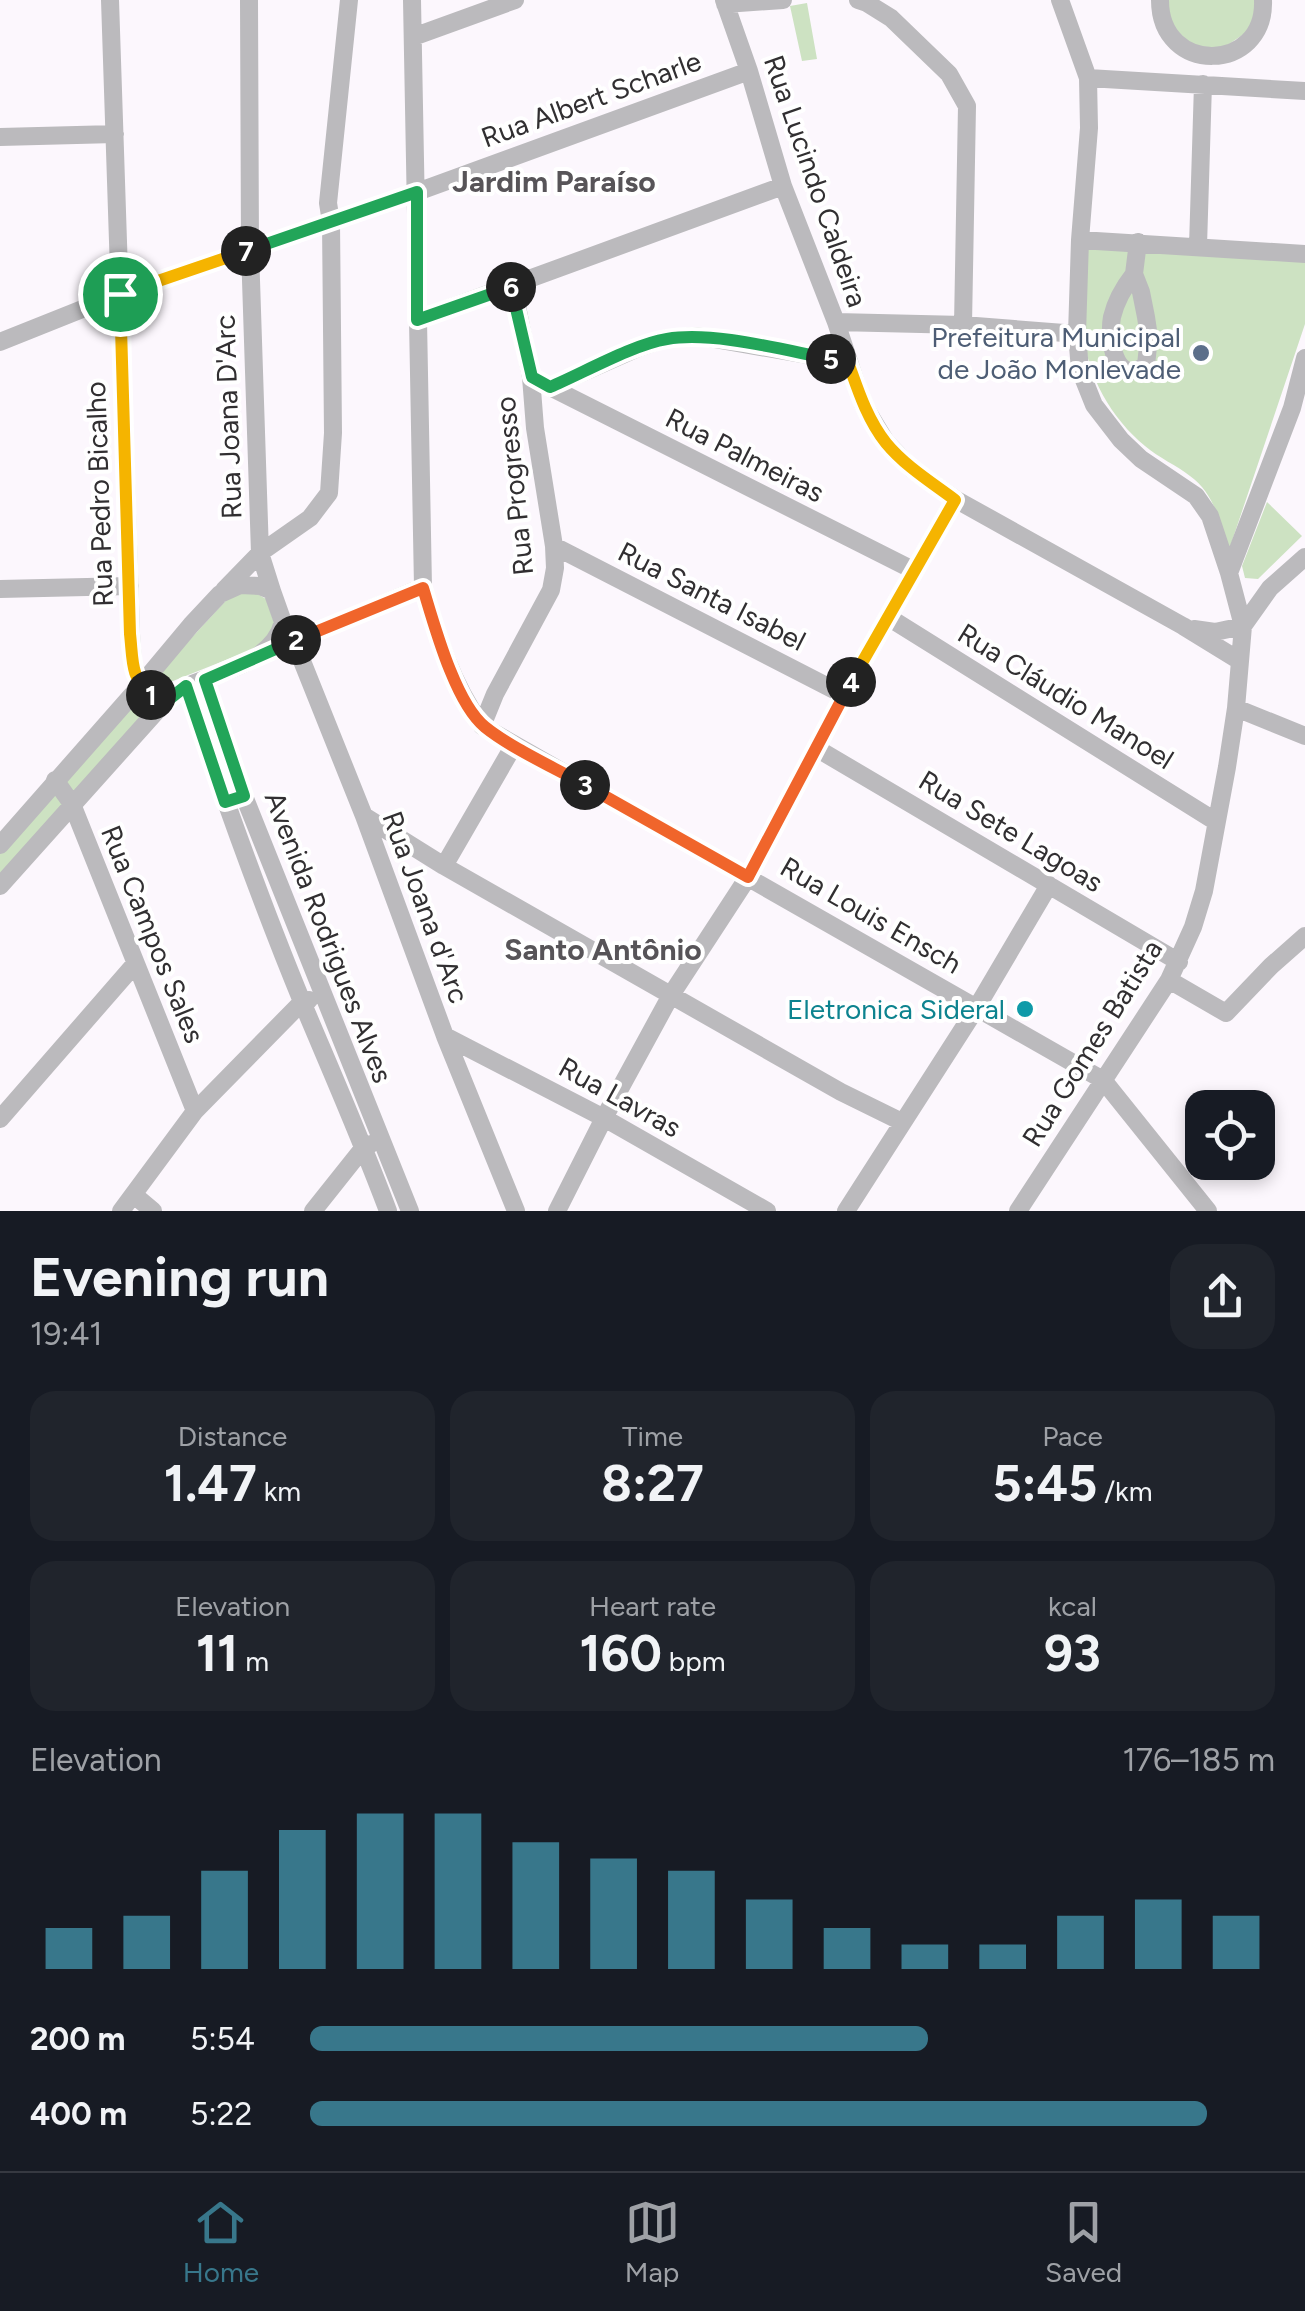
<!DOCTYPE html>
<meta charset="utf-8">
<style>
body{margin:0;font-family:Figtree,sans-serif;background:#20242c;color:#f1f3f6;height:100vh;display:flex;flex-direction:column;font-size:38px;white-space:nowrap}
*{box-sizing:border-box;margin:0}
p{font-size:32px;color:#9ea1a6}
.icon{flex:none;width:55px;height:55px;fill:none;stroke:currentColor;stroke-width:2;stroke-linecap:round;stroke-linejoin:round}
.map{position:relative;height:1211px;overflow:hidden}
.details{display:flex;flex-direction:column;background:#171b24;flex:1}
.details>*{flex:none}
.fabs{position:absolute;left:1185px;top:1090px;display:grid;gap:20px}
.fabs a{display:grid;place-items:center;width:90px;height:90px;border-radius:20px;background:#171b24;box-shadow:0 5px 15px #0003;font-size:50px}
.pin{position:absolute;display:grid;place-items:center;width:85px;height:85px;color:#fff;margin:-42px;border:5px solid #fff;border-radius:50%;box-shadow:0 2px 10px #0007}
.km{position:absolute;width:50px;height:50px;margin:-25px;border-radius:50%;background:#222;color:#fff;font-size:28px;line-height:50px;text-align:center}
.round{display:grid;place-items:center;flex:none;width:105px;height:105px;border-radius:30px;background:#20242c}
.summary{display:flex;align-items:center;justify-content:space-between;height:170px;padding:0 30px}
h1{font-size:55px;font-weight:700;line-height:75px}
.metrics{display:grid;grid-template-columns:repeat(3,1fr);gap:15px;height:170px;padding:10px 30px}
.metrics div{display:grid;align-content:center;border-radius:25px;background:#20242c;text-align:center}
.metrics b{font-size:50px;font-weight:700}
.metrics small{font-size:28px;font-weight:400}
.metrics p{font-size:28px}
.chart{height:280px;padding:20px 30px}
.chart p{display:flex;justify-content:space-between}
.chart svg{width:100%;height:180px;margin-top:10px;stroke:#38778b;stroke-width:6}
ul{padding:0 30px;list-style:none;font-size:32px}
li{display:grid;grid-template-columns:160px 120px 1fr;align-items:center;height:75px}
li i{height:25px;border-radius:12px;background:#38778b}
.dock{display:flex;justify-content:space-around;align-items:center;height:140px;border-top:2px solid #363941;background:#171b24;font-size:28px;color:#9ea1a6}
.dock a{display:grid;justify-items:center;gap:5px}
.dock .selected{color:#38778b}
.map>svg:first-child{display:block}
.green{fill:#cde2c2}
.lines{fill:none;stroke-linecap:round;stroke-linejoin:round}
.minor{stroke:#bbbabd;stroke-width:18}
.split-1-casing{stroke:#fff;stroke-width:20}
.split-2-casing{stroke:#fff;stroke-width:20}
.split-3-casing{stroke:#fff;stroke-width:20}
.split-4-casing{stroke:#fff;stroke-width:20}
.split-5-casing{stroke:#fff;stroke-width:20}
.split-6-casing{stroke:#fff;stroke-width:20}
.split-7-casing{stroke:#fff;stroke-width:20}
.split-8-casing{stroke:#fff;stroke-width:20}
.split-1{stroke:#f5b400;stroke-width:12}
.split-2{stroke:#22a559;stroke-width:12}
.split-3{stroke:#f0652b;stroke-width:12}
.split-4{stroke:#f0652b;stroke-width:12}
.split-5{stroke:#f5b400;stroke-width:12}
.split-6{stroke:#22a559;stroke-width:12}
.split-7{stroke:#22a559;stroke-width:12}
.split-8{stroke:#f5b400;stroke-width:12}
.service-dot{fill:#5c6f8a;stroke:#fff;stroke-width:4}
.culture-dot{fill:#0f9aa8;stroke:#fff;stroke-width:4}
.labels{text-anchor:middle;dominant-baseline:central;stroke-width:8;stroke-linejoin:round;paint-order:stroke}
.street-label{font-size:28px;fill:#312f31;stroke:#fff}
.service-label{font-size:28px;fill:#4e5e75;stroke:#fff;text-anchor:end}
.culture-label{font-size:28px;fill:#0d838f;stroke:#fff;text-anchor:end}
.neighbourhood-label{font-size:30px;font-weight:bold;fill:#575458;stroke:#fff}
</style>
<div class="map">
<svg width="1305" height="1211" viewBox="0 0 1305 1211">
<rect width="100%" height="100%" fill="#fcf7fd"/>
<path class="green" d="M1167,0H1256L1254,20L1247,32L1223,48L1193,46L1172,26Z
M807,3L817,59L802,61L790,6Z
M1088,246L1305,261V324L1229,550C1220,523 1215,494 1190,476C1176,465 1159,458 1145,446C1112,419 1086,375 1084,332C1083,304 1087,275 1088,246Z
M1267,502L1302,536L1258,579L1245,578L1242,566Z
M254,592L266,599L275,625L261,646L168,683L159,673L231,595Z
M136,694L152,706L0,879V851Z"/>
<g class="lines">
<path class="minor" d="M110,0L131,634L133,663L140,686
M249,0L250,250L260,553L272,591
M412,0L423,587C439,641 450,679 482,726L1103,1080L1208,1211
M724,0L749,71L783,186L836,322L863,404L886,442L912,469L955,499L1183,626L1240,661
M858,0L867,3L891,18L949,74L967,106L963,325
M1160,0C1160,76 1266,73 1263,0
M725,4L783,0
M413,37L515,0
M1088,78L1305,91
M0,137L115,134
M1080,240L1305,254
M1198,246L1203,84
M1134,274C1123,288 1116,300 1112,317C1108,338 1114,388 1146,365L1149,337L1146,317L1141,292L1134,274L1138,242
M417,320L783,186
M836,322L963,325L1077,334
M0,342L120,294L417,192L749,71
M545,384L550,387L638,348L664,339L697,336L848,362
M550,387L915,571
M554,546L844,695
M1229,573L1292,408L1305,358
M0,589L130,586
M224,590L260,553L310,518L329,493L333,433L331,222L328,203L349,0
M888,617L1215,821
M283,622L294,641L364,816L445,1036L516,1211
M1243,626L1270,588L1305,557
M1194,629L1215,632L1243,626
M285,645L423,587
M205,679L244,796L410,1211
M186,686C222,793 260,900 303,1004C332,1073 362,1141 388,1211
M1236,708L1305,736
M482,726L495,694L551,590L555,568L554,546L535,428L531,377L513,286
M816,748L1179,962
M55,780L72,804L195,1111
M364,816L444,866L841,1092L902,1122
M0,845L140,686L191,625L220,594L240,585L260,586L272,591L283,622C273,662 223,671 190,685C180,689 172,697 163,704L0,886
M444,866L514,745
M1169,980L1226,1013L1271,966L1305,936
M445,1036L604,1118L767,1211
M0,1119L135,964
M134,1195L153,1211
M121,1211L195,1111L302,1002L309,1000
M313,1211L364,1147L371,1144
M557,1211L604,1118L671,995L748,877L844,695L955,499
M846,1211L977,1007L1049,885
M1018,1211L1169,980L1193,927L1204,891L1227,767L1236,708L1243,626L1229,573L1210,516L1196,496L1141,459L1121,440L1094,405L1080,370L1077,334L1080,240L1089,128L1088,78L1060,0"/>
</g>
<g class="lines">
<g class="split-1-casing">
<path id="split-1" d="M120,294L130,634C133,659 130,678 151,695"/>
</g>
<g class="split-2-casing">
<path id="split-2" d="M151,695L163,704L186,686L225,802L244,796L205,680L296,640"/>
</g>
<g class="split-3-casing">
<path id="split-3" d="M296,640L423,588C434,624 455,703 485,727C511,748 555,768 585,785"/>
</g>
<g class="split-4-casing">
<path id="split-4" d="M585,785L748,877L851,682"/>
</g>
<g class="split-5-casing">
<path id="split-5" d="M831,359L848,362C858,390 867,419 886,443C905,466 931,482 955,500L851,682"/>
</g>
<g class="split-6-casing">
<path id="split-6" d="M511,287L532,377L550,387C583,373 634,344 667,339C713,331 783,350 831,359"/>
</g>
<g class="split-7-casing">
<path id="split-7" d="M246,251L417,192V320L511,287"/>
</g>
<g class="split-8-casing">
<path id="split-8" d="M120,294L246,251"/>
</g>
<use href="#split-1" class="split-1"/>
<use href="#split-2" class="split-2"/>
<use href="#split-3" class="split-3"/>
<use href="#split-4" class="split-4"/>
<use href="#split-5" class="split-5"/>
<use href="#split-6" class="split-6"/>
<use href="#split-7" class="split-7"/>
<use href="#split-8" class="split-8"/>
</g>
<circle class="service-dot" cx="1201" cy="353" r="10"/>
<circle class="culture-dot" cx="1025" cy="1009" r="10"/>
<g class="labels">
<g class="street-label">
<text transform="translate(591 99) rotate(-20)">Rua Albert Scharle</text>
<text transform="translate(816 181) rotate(71)">Rua Lucindo Caldeira</text>
<text transform="translate(228 417) rotate(-92)">Rua Joana D'Arc</text>
<text transform="translate(745 455) rotate(27)">Rua Palmeiras</text>
<text transform="translate(514 486) rotate(-96)">Rua Progresso</text>
<text transform="translate(99 494) rotate(-92)">Rua Pedro Bicalho</text>
<text transform="translate(712 596) rotate(27)">Rua Santa Isabel</text>
<text transform="translate(1066 696) rotate(32)">Rua Cláudio Manoel</text>
<text transform="translate(1011 831) rotate(31)">Rua Sete Lagoas</text>
<text transform="translate(426 907) rotate(70)">Rua Joana d'Arc</text>
<text transform="translate(871 915) rotate(30)">Rua Louis Ensch</text>
<text transform="translate(153 934) rotate(68)">Rua Campos Sales</text>
<text transform="translate(329 937) rotate(69)">Avenida Rodrigues Alves</text>
<text transform="translate(1092 1043) rotate(-58)">Rua Gomes Batista</text>
<text transform="translate(620 1097) rotate(29)">Rua Lavras</text>
</g>
<g class="service-label">
<text x="1181" y="337">Prefeitura Municipal<tspan x="1181" dy="32">de João Monlevade</tspan></text>
</g>
<g class="culture-label">
<text x="1005" y="1009">Eletronica Sideral</text>
</g>
<g class="neighbourhood-label">
<text x="554" y="181">Jardim Paraíso</text>
<text x="603" y="949">Santo Antônio</text>
</g>
</g>
</svg>
<div class="fabs">
<a><svg class="icon" aria-label="locate" viewBox="0 0 24 24"><circle cx="12" cy="12" r="6"/><path d="M12 2v4M12 18v4M2 12h4M18 12h4"/></svg></a>
</div>
<div class="pin" style="left:120px;top:294px;background:#1e9e55"><svg class="icon" aria-label="arrive" viewBox="0 0 24 24"><path d="M6 21V4h12l-3 4 3 4H6"/></svg></div>
<b class="km" style="left:151px;top:695px">1</b>
<b class="km" style="left:296px;top:640px">2</b>
<b class="km" style="left:585px;top:785px">3</b>
<b class="km" style="left:851px;top:682px">4</b>
<b class="km" style="left:831px;top:359px">5</b>
<b class="km" style="left:511px;top:287px">6</b>
<b class="km" style="left:246px;top:251px">7</b>
</div>
<section class="details">
<div class="summary"><div><h1>Evening run</h1><p>19:41</p></div><a class="round"><svg class="icon" aria-label="share" viewBox="0 0 24 24"><path d="M12 15V3M7 8l5-5 5 5M5 13v7h14v-7"/></svg></a></div>
<div class="metrics">
<div><p>Distance</p><b>1.47<small> km</small></b></div>
<div><p>Time</p><b>8:27</b></div>
<div><p>Pace</p><b>5:45<small> /km</small></b></div>
</div>
<div class="metrics">
<div><p>Elevation</p><b>11<small> m</small></b></div>
<div><p>Heart rate</p><b>160<small> bpm</small></b></div>
<div><p>kcal</p><b>93</b></div>
</div>
<div class="chart"><p><span>Elevation</span>176–185 m</p>
<svg viewBox="0 0 160 44" preserveAspectRatio="none"><path d="M5 44V34M15 44V31M25 44V20M35 44V10M45 44V6M55 44V6M65 44V13M75 44V17M85 44V20M95 44V27M105 44V34M115 44V38M125 44V38M135 44V31M145 44V27M155 44V31"/></svg>
</div>
<ul>
<li><b>200 m</b>5:54<i style="width:64%"></i></li>
<li><b>400 m</b>5:22<i style="width:93%"></i></li>
</ul>
</section>
<nav class="dock">
<a class="selected"><svg class="icon" aria-label="home" viewBox="0 0 24 24"><path d="M3 11l9-7 9 7M6 9v11h12V9"/></svg>Home</a>
<a><svg class="icon" aria-label="map" viewBox="0 0 24 24"><path d="M3 6l6-2 6 2 6-2v14l-6 2-6-2-6 2zM9 4v14M15 6v14"/></svg>Map</a>
<a><svg class="icon" aria-label="saved" viewBox="0 0 24 24"><path d="M7 4h10v16l-5-4-5 4z"/></svg>Saved</a>
</nav>
